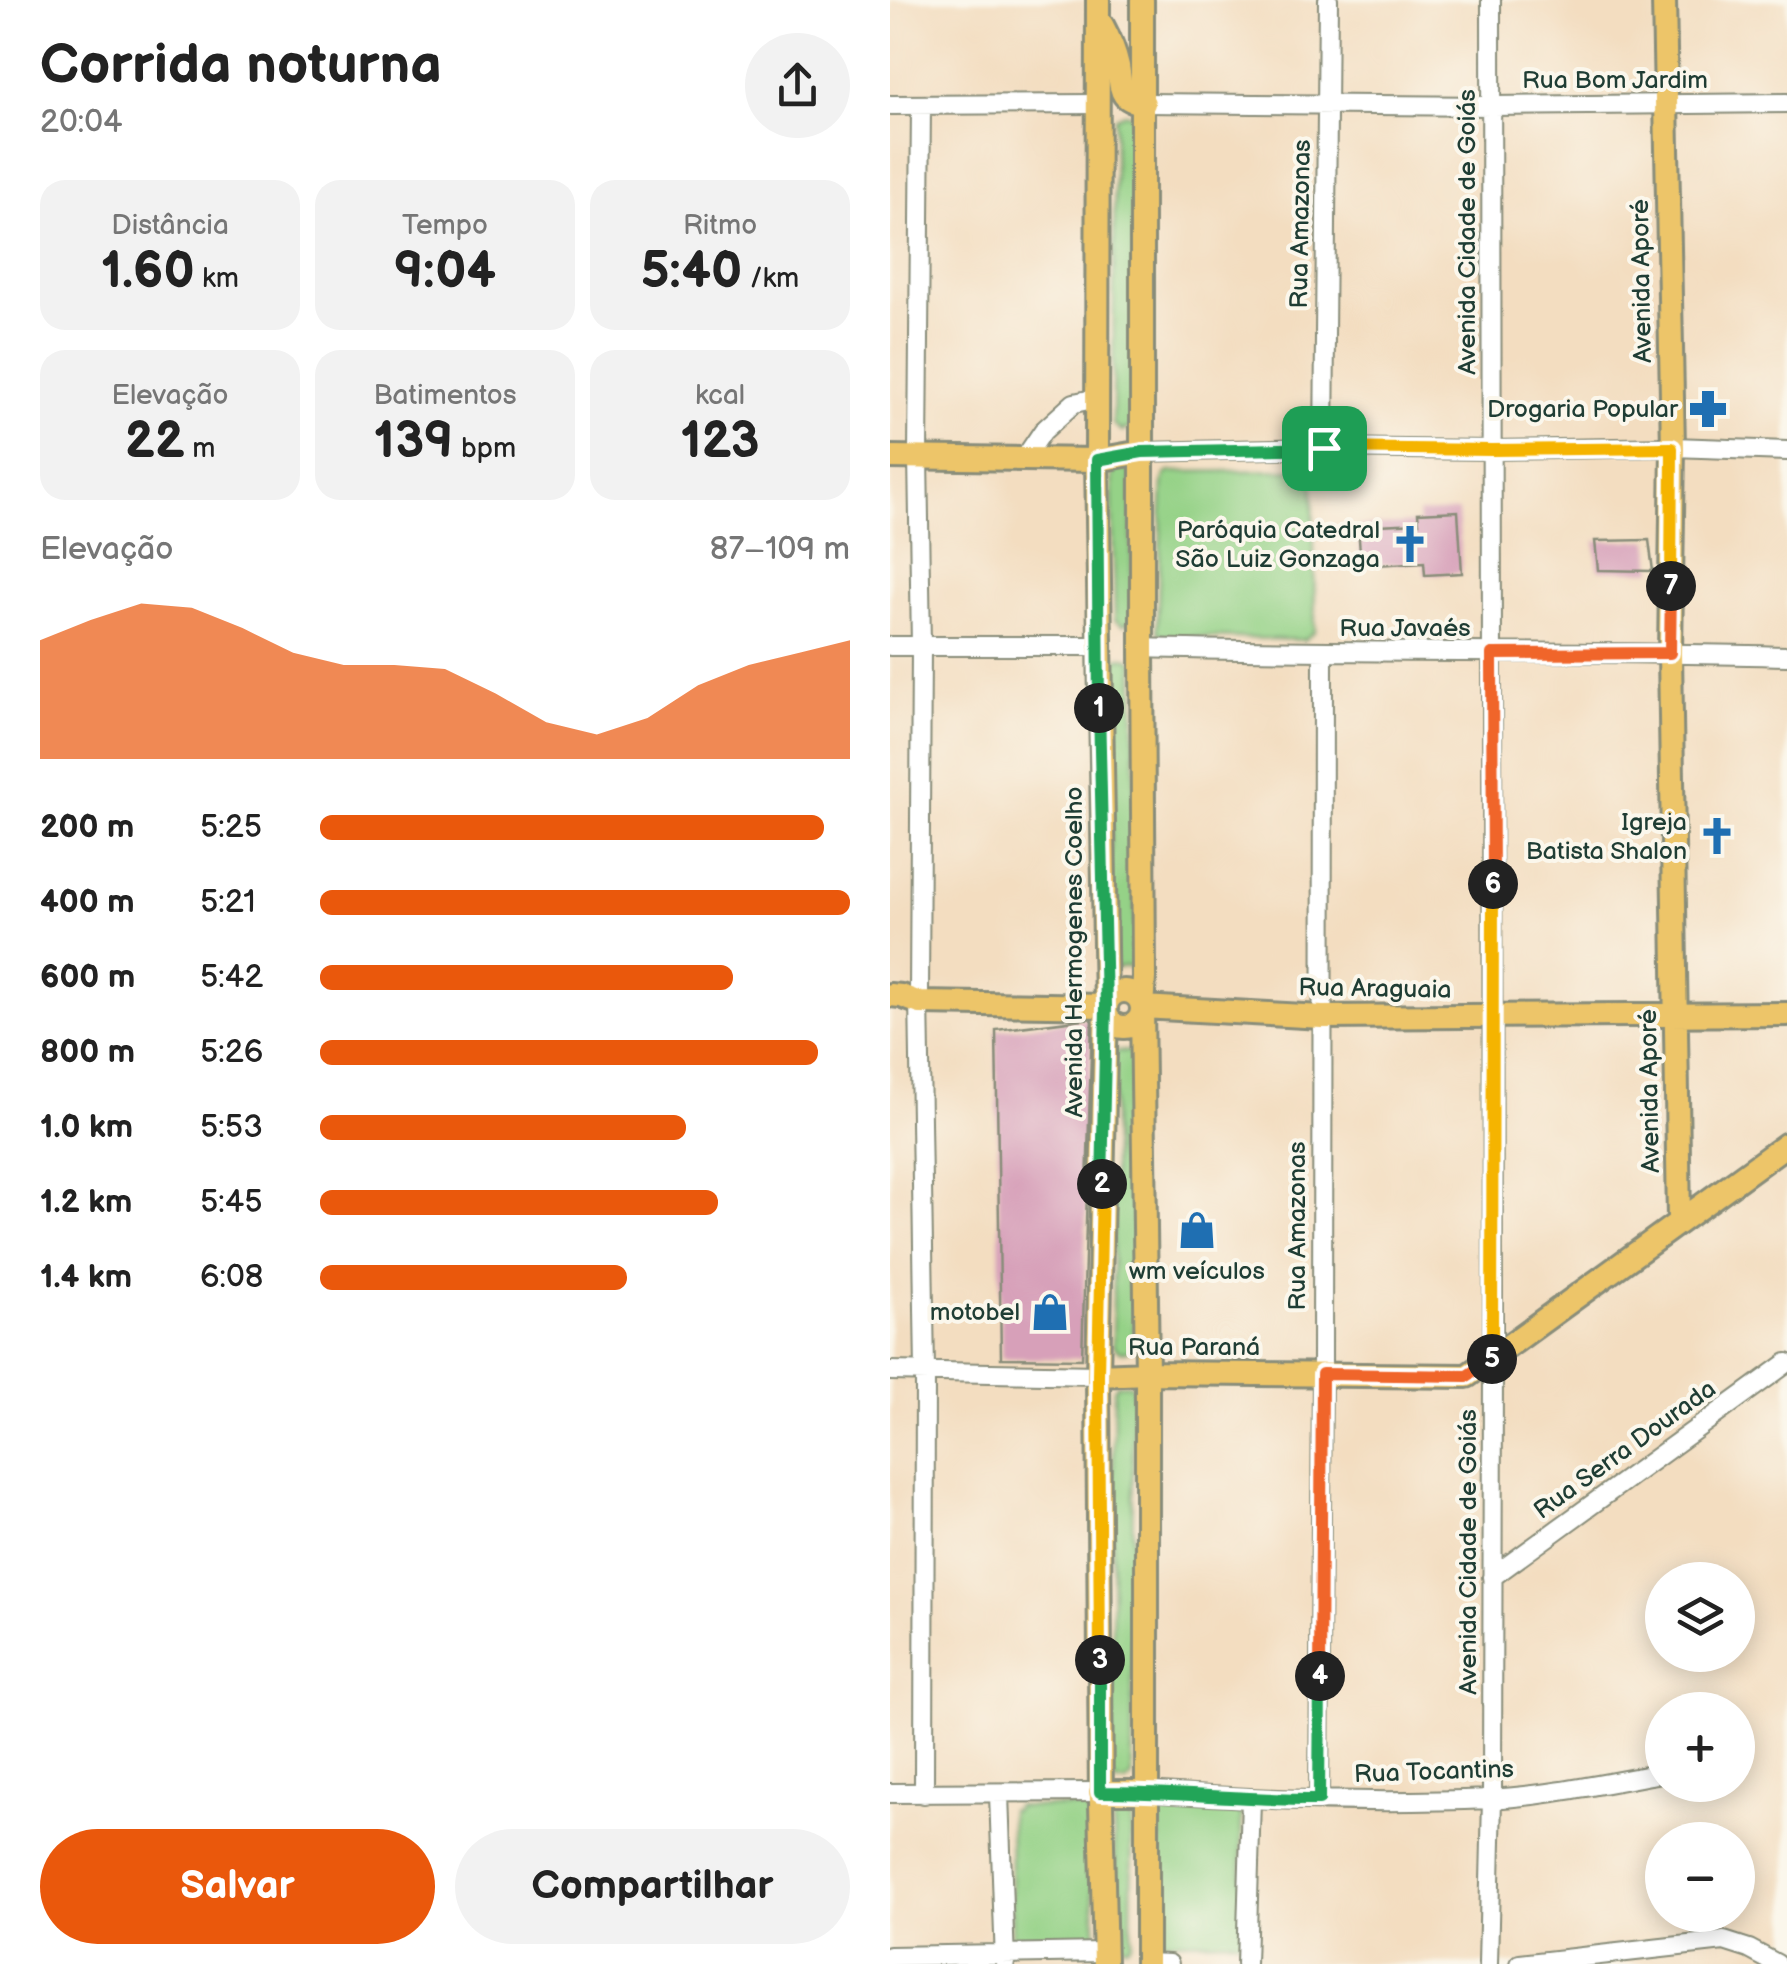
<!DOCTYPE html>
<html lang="pt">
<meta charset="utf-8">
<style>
body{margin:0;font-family:"Balsamiq Sans",sans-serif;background:#f2f2f2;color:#222;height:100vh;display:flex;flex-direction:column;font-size:38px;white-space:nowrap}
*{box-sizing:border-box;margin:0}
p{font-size:32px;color:#767676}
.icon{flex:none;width:55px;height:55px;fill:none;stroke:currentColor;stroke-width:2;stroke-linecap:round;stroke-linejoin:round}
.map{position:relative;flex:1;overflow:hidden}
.details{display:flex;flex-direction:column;background:#fff;width:890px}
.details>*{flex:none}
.buttons{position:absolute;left:755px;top:1562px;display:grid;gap:20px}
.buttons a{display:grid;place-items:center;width:110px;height:110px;border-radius:50%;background:#fff;box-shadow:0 5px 25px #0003;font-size:50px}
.pin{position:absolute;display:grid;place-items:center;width:85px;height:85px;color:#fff;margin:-42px;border-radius:20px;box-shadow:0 5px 15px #0006}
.km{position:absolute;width:50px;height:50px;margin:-25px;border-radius:50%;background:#222;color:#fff;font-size:28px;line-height:50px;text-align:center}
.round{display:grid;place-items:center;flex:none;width:105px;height:105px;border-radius:52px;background:#f2f2f2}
.summary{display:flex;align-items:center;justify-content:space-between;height:170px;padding:0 40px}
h1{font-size:55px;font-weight:600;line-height:75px}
.figures{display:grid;grid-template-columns:repeat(3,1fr);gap:15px;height:170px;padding:10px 40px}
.figures div{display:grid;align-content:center;border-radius:25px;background:#f2f2f2;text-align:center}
.figures b{font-size:50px;font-weight:600}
.figures small{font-size:28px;font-weight:400}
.figures p{font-size:28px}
.chart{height:280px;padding:20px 40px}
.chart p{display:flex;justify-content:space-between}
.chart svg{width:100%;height:180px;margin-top:10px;fill:#ea580c;opacity:.7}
.button{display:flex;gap:20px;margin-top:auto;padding:20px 40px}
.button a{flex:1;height:115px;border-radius:60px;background:#ea580c;color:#fff;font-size:40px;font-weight:600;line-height:115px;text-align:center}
.button a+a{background:#f2f2f2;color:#222}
ul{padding:0 40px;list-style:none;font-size:32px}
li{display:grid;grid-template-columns:160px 120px 1fr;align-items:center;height:75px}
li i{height:25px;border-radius:12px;background:#ea580c}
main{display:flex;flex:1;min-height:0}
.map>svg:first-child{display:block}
.green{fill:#95d287;stroke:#5a885e;stroke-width:2.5}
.building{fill:#d7a0b9}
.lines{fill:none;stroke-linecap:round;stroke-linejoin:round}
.minor-casing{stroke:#898d7a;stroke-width:22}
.major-casing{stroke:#898d7a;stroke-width:28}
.minor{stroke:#fff;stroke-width:18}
.major{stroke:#edc569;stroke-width:22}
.split-1-casing{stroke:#fff;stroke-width:20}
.split-2-casing{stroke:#fff;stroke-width:20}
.split-3-casing{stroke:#fff;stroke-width:20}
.split-4-casing{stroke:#fff;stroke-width:20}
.split-5-casing{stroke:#fff;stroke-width:20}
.split-6-casing{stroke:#fff;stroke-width:20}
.split-7-casing{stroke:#fff;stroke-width:20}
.split-8-casing{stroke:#fff;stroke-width:20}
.split-1{stroke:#22a559;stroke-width:12}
.split-2{stroke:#22a559;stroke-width:12}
.split-3{stroke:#f5b400;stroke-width:12}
.split-4{stroke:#22a559;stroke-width:12}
.split-5{stroke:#f0652b;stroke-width:12}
.split-6{stroke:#f5b400;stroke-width:12}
.split-7{stroke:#f0652b;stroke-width:12}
.split-8{stroke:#f5b400;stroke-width:12}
.labels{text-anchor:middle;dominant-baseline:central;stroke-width:8;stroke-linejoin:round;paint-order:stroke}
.street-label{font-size:25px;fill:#1f3d34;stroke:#fbf7ec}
.poi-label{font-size:25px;fill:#1f3d34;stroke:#fbf7ec;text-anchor:end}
</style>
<main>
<section class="details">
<div class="summary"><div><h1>Corrida noturna</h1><p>20:04</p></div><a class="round"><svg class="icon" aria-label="share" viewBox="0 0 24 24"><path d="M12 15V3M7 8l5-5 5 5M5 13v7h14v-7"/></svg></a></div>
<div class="figures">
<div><p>Distância</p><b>1.60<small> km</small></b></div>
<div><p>Tempo</p><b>9:04</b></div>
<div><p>Ritmo</p><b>5:40<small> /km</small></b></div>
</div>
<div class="figures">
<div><p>Elevação</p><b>22<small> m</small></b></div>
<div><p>Batimentos</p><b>139<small> bpm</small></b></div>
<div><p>kcal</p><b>123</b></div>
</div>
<div class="chart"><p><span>Elevação</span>87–109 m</p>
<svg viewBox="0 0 160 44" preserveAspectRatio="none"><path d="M0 44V15L10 10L20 6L30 7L40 12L50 18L60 21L70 21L80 22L90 28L100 35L110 38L120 34L130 26L140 21L150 18L160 15V44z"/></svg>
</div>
<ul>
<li><b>200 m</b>5:25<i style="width:95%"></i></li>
<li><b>400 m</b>5:21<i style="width:100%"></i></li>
<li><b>600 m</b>5:42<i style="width:78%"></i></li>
<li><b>800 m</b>5:26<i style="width:94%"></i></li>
<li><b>1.0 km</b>5:53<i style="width:69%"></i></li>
<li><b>1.2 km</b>5:45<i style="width:75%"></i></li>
<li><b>1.4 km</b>6:08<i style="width:58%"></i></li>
</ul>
<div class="button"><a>Salvar</a><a>Compartilhar</a></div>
</section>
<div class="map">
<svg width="897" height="1964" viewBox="0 0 897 1964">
<rect width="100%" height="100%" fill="#fbf7ec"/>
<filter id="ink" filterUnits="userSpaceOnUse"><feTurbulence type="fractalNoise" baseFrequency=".01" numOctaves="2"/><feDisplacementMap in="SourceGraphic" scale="20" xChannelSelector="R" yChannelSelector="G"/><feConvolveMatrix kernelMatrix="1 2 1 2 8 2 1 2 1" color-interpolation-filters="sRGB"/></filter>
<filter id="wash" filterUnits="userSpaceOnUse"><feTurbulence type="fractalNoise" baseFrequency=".0048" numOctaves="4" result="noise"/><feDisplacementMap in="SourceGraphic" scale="40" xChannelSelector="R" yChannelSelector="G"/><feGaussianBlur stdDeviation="2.25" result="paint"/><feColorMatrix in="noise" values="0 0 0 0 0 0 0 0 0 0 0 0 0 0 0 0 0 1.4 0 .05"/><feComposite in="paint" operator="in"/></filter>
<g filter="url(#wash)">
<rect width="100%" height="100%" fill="#f3ddc0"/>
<path class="green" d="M234,113L242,115L243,427L232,431L223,424L225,118Z
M231,468L238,470L241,475L242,620L233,625L225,620L222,476L225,471Z
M411,470L419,475L423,483L425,631L414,640L276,636L269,634L267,628L273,482L275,475L280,472Z
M232,657L239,658L244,663L245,968L236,966L219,970L223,666L225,660Z
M243,1051L244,1344C239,1354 228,1354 223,1345V1052Z
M227,1384H240L243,1389L242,1777L237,1783H226L221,1777L224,1389Z
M232,1805L242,1810L241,1943L236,1947L229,1944L223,1811Z
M125,1806L198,1807L206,1944L122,1945L120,1810H125Z
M351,1807L353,1940L272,1941L269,1808Z"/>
<g id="blocks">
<path class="building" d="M568,511L572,573L535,575L534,562L471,566L468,526L529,523L528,513Z
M759,540L763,571L708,570L705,541Z
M202,1018L192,1359L111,1358L106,1030Z"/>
</g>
</g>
<g filter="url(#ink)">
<use href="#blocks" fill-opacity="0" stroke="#898d7a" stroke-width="2.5"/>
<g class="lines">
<g class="minor-casing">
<path id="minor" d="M254,103L602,106L897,103
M0,105L209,104
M31,105L28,456L31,646L29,996L35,1371L34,1794
M434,448L438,0
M252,452L429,448L602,450L783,447L897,451
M134,459L153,431L184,403L208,398
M0,646H209
M252,648C467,654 682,650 897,656
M0,1371L208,1375
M602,1577L897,1363
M256,1792C370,1800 485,1804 599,1799C657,1796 716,1783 772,1773
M0,1793L210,1792
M109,1794L115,1963
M429,1800L432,1374L433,652
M0,1956L214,1952
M257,1963L279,1964
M356,1964L361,1800
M598,1964L602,1799L603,1358L601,0
M630,1964L834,1941L859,1949L887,1964"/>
</g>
<g class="major-casing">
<path id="major" d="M208,0L207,460L216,1006L208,1375L211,1803L215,1964
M252,0V648L254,978L252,1007L257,1373V1964
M774,0L783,447L780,653L789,1220
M212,25C219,38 225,52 228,66C232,87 227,100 254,103
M0,457L207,460L252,452
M216 1009a18 18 0 1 1 36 0a18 18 0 1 1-36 0Z
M0,995L11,996L30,1003L216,1006
M252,1007L432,1017L897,1014
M208,1375L257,1373L577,1376L897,1144
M210,1792H256"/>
</g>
<use href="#minor" class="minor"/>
<use href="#major" class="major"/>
</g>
</g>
<g class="lines" filter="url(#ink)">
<g class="split-1-casing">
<path id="split-1" d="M209,708L207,460L252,452L434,448"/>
</g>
<g class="split-2-casing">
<path id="split-2" d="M209,708L216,1006L212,1184"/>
</g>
<g class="split-3-casing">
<path id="split-3" d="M210,1660L208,1375L212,1184"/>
</g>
<g class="split-4-casing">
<path id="split-4" d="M210,1660V1792C283,1792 356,1800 429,1800L430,1676"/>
</g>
<g class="split-5-casing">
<path id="split-5" d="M430,1676L432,1374L577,1376L602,1359"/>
</g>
<g class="split-6-casing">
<path id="split-6" d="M602,1359L603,884"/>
</g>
<g class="split-7-casing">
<path id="split-7" d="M603,884L602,654L780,653L781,586"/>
</g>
<g class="split-8-casing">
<path id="split-8" d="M434,448L602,450L782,448L781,586"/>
</g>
<use href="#split-1" class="split-1"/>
<use href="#split-2" class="split-2"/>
<use href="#split-3" class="split-3"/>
<use href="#split-4" class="split-4"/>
<use href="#split-5" class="split-5"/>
<use href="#split-6" class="split-6"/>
<use href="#split-7" class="split-7"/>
<use href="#split-8" class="split-8"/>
</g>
<defs>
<g id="pharmacy-bare" transform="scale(3)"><path d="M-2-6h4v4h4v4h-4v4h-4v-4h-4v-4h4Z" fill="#1f6fb2" stroke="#fbf7ec" stroke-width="2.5" paint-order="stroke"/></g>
<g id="church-bare" transform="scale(3)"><path d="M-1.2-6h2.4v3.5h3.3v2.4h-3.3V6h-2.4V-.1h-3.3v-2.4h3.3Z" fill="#1f6fb2" stroke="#fbf7ec" stroke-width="2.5" paint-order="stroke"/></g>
<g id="shop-bare" transform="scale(3)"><path d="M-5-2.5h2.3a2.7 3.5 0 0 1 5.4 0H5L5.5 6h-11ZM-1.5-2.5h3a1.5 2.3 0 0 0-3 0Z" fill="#1f6fb2" stroke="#fbf7ec" stroke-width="2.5" paint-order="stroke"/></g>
</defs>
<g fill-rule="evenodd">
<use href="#pharmacy-bare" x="818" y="409"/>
<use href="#church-bare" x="520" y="544"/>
<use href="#church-bare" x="827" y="836"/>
<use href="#shop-bare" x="307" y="1230"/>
<use href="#shop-bare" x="160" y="1312"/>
</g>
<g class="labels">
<g class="street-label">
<text x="725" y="80">Rua Bom Jardim</text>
<text transform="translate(411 224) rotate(-89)">Rua Amazonas</text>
<text transform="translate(577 232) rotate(-90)">Avenida Cidade de Goiás</text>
<text transform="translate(752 281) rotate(-91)">Avenida Aporé</text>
<text x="515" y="628">Rua Javaés</text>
<text transform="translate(184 952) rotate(-90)">Avenida Hermogenes Coelho</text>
<text transform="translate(485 989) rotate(1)">Rua Araguaia</text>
<text transform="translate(760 1091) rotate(-91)">Avenida Aporé</text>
<text transform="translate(407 1226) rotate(-90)">Rua Amazonas</text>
<text x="304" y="1347">Rua Paraná</text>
<text transform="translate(735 1450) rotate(-36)">Rua Serra Dourada</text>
<text transform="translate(578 1552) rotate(-90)">Avenida Cidade de Goiás</text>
<text transform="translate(544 1772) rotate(-2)">Rua Tocantins</text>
</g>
<g class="poi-label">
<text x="788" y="409">Drogaria Popular</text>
<text x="490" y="530">Paróquia Catedral<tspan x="490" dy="29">São Luiz Gonzaga</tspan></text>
<text x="797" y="822">Igreja<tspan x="797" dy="29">Batista Shalon</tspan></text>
<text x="307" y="1271" text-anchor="middle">wm veículos</text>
<text x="130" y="1312">motobel</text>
</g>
</g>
</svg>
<div class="buttons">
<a><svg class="icon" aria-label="layers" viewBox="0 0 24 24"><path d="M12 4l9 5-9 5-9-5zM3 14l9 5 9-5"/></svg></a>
<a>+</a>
<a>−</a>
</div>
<div class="pin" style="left:434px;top:448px;background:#1e9e55"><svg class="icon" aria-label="arrive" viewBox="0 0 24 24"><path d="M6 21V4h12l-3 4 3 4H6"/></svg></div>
<b class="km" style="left:209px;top:708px">1</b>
<b class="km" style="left:212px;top:1184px">2</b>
<b class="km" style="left:210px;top:1660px">3</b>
<b class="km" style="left:430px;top:1676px">4</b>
<b class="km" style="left:602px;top:1359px">5</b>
<b class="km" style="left:603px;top:884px">6</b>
<b class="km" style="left:781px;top:586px">7</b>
</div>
</main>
